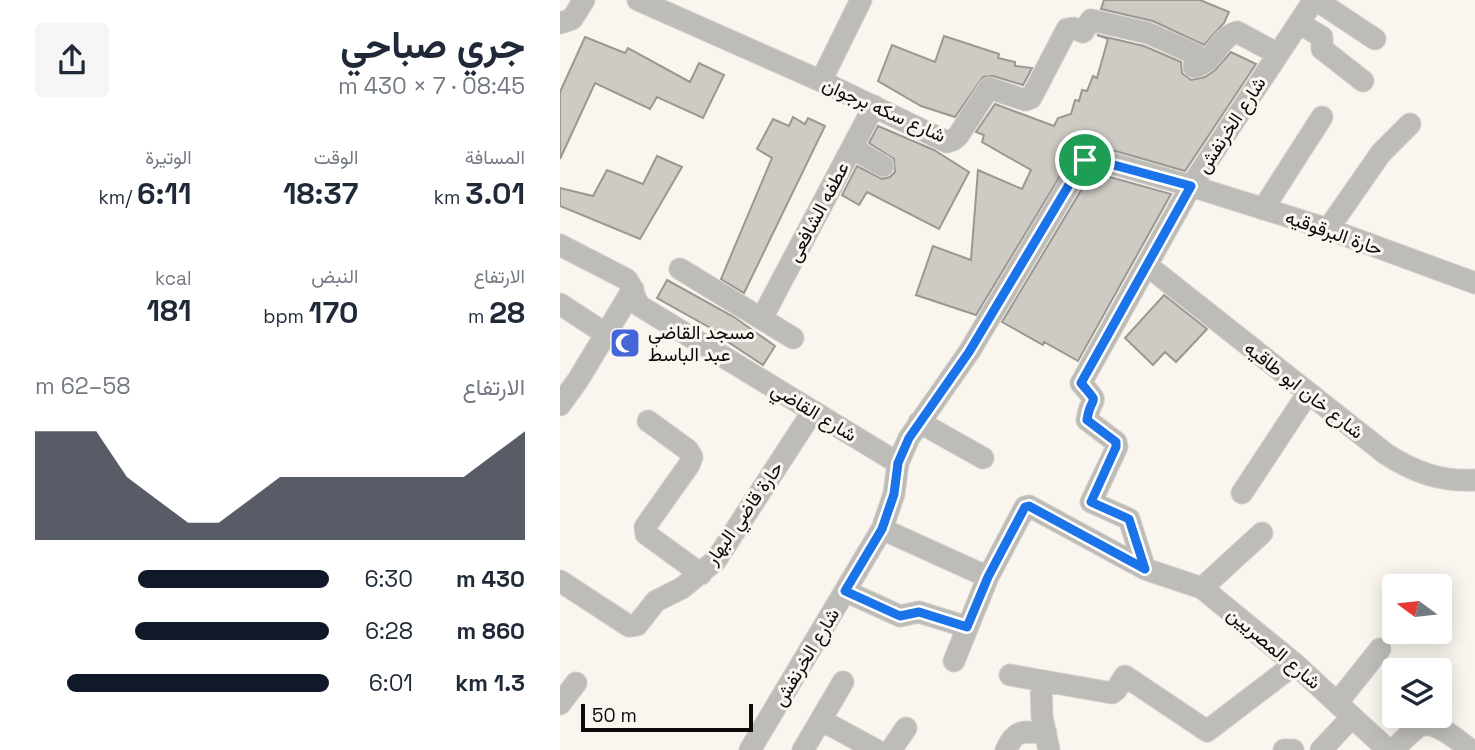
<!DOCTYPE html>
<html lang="ar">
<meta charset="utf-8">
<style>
body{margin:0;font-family:"Space Grotesk",Vazirmatn,sans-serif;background:#f6f6f7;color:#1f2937;direction:rtl;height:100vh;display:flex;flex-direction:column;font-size:26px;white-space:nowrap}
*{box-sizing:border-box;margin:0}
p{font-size:23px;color:#747a83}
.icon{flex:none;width:38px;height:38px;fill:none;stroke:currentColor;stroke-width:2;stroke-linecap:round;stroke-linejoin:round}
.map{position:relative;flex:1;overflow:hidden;direction:ltr}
.sheet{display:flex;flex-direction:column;background:#fff;width:560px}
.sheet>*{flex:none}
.needle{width:46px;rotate:285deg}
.controls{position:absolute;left:822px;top:574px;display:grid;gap:14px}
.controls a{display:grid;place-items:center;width:70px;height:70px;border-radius:7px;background:#fff;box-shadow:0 4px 18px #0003;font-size:35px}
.scale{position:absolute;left:21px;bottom:18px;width:172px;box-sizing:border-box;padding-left:7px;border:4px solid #0d0c0a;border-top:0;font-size:19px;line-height:24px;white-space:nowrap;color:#0d0c0a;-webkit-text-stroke:5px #faf6ef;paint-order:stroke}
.pin{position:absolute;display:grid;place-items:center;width:60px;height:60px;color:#fff;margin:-30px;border:4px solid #fff;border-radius:50%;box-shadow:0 2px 7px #0007}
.round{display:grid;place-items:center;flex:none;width:74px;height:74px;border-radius:7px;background:#f6f6f7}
.overview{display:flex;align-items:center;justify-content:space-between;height:119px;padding:0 35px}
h1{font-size:38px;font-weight:700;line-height:52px}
.figures{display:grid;grid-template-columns:repeat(3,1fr);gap:10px;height:119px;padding:7px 35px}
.figures div{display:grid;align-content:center}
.figures b{font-size:30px;font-weight:700}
.figures small{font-size:19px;font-weight:400}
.figures p{font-size:19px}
.chart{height:196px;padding:14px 35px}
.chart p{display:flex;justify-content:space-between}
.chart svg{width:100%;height:126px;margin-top:7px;fill:#111827;opacity:.7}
ul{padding:0 35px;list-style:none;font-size:23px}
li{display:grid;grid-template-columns:112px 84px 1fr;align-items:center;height:52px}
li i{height:18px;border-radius:9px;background:#111827}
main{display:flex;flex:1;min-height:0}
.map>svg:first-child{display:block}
.building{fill:#cecbc4;stroke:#9b9891;stroke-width:2}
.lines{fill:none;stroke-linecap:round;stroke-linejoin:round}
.minor-casing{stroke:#d4d1ca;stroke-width:23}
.minor{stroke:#bdbcb8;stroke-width:21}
.route-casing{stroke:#fff;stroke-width:14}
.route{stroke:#1a73e8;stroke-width:9}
.labels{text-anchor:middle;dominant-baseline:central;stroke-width:6;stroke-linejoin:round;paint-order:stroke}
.street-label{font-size:19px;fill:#0d0c0a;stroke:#faf6ef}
.poi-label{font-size:19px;fill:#0d0c0a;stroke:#faf6ef;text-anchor:start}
</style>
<main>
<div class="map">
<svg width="915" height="750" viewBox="0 0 915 750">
<rect width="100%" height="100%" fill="#faf6ef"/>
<path class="building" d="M544,0H640L669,12L664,23L644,45L593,21L541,9Z
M537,35L584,46L621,62L622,73L631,80L645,77L654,71L671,52L696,64L625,171L538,146L525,145L514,153L416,315L356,295L373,246L411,260L418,170L462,189L471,170L422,142L424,135L416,132L435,104L494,126L498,118L511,114L515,100L519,101L522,90L527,91L533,76L537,78L548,39Z
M384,36L439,54L438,58L455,62V66L472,68L463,85L433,76L423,77L395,117L361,106L318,81L332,45L375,62Z
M25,37L65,53L68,48L130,82L139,63L164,75L143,118L97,97L90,109L35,83L0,159V92Z
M233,117L245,124L248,118L265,126L184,293L161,279L212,158L197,149L213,119L229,126Z
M318,126L374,150L409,172L379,229L307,192L299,205L282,195L297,166L322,179L330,177L335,172L334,159L309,143Z
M97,156L122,167L80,239L0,206V188L33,196L47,170L83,184Z
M532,172L611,194L518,361L484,342L483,345L442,322Z
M107,280L174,317L215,346L203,365L168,342L170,339L97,298Z
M604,295L647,329L616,362L605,352L593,365L565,338Z"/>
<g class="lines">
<g class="minor-casing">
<path id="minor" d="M78,0L261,81L387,142L393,140L398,136L429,88L465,100L471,98L507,29L513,28L523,32L531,20L588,33L635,54L634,67C655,63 658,37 677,32L718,54
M756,0L815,39
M0,23L12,19L24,0
M739,23L762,37V49L803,81
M261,81L301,0
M292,148L323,166
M703,209L762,117
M768,229L821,153L850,124
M0,245L66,279C74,287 73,298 80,306L338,463
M588,266L826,454C854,472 881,482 915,480
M120,269L233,338
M0,304L46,334
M202,318L314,106
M0,405L18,380L73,289
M88,421L128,450L132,457L129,465L85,527L86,534L141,574
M359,422L423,458
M682,493L748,393
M322,529L428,577
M585,569L569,519L531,502L557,447L556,442L527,420C531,392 542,408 521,383L631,186L768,229L915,283
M0,581L69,626L77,625L96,601L122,588L156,560L253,411
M642,588L702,533
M285,591L340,616L359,612L407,627
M394,661L428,577L465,507L469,506L585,569L642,588L735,664L828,750
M450,675L552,693L556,690L565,676L647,731L735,664
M481,681L482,717L489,750
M777,703L820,649
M0,704L16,683
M261,720L316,750
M190,750L322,529L334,494L338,463L349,438L409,352L522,163L528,158L537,159L631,186L754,0
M243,750L283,682
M331,750L346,728
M446,750C456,728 463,732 486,733
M724,750H733
M761,750L792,717
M833,750C841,743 849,733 858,727C874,717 898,741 911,750"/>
</g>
<use href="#minor" class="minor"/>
</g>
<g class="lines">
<g class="route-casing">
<path id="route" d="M528,158L631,186L521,383C542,408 531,392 527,420L556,442V447L531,502L569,519L585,569L469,506L465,507L428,577L407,627L359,612L340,616L285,591L322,529L334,494L338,463L349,438L409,352L522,163Z"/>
</g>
<use href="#route" class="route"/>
</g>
<defs>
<g id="mosque-square" transform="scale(1.575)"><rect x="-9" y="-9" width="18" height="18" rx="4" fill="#4466d9" stroke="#faf6ef"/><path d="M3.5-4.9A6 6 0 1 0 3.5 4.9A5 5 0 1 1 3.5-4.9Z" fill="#fff"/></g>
</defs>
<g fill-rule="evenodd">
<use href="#mosque-square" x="65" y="343"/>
</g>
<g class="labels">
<g class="street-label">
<text transform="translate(324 110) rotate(24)">شارع سكه برجوان</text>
<text transform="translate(671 125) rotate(-57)">شارع الخرنفش</text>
<text transform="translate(258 212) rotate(-62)">عطفه الشافعى</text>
<text transform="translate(774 233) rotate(19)">حارة البرقوقيه</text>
<text transform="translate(744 390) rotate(38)">شارع خان ابو طاقيه</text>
<text transform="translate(254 412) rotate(31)">شارع القاضي</text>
<text transform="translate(184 513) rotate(-55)">حارة قاضي البهار</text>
<text transform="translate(714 648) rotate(40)">شارع المصريين</text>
<text transform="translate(246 657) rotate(-59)">شارع الخرنفش</text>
</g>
<g class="poi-label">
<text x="88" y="332">مسجد القاضي<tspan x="88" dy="22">عبد الباسط</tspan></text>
</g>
</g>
</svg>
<div class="controls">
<a><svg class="needle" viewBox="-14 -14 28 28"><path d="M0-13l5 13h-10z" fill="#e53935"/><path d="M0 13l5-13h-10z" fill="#747a83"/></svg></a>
<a><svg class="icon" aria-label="layers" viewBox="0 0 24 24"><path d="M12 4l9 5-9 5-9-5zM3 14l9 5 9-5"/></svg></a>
</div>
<div class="scale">50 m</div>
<div class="pin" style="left:525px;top:160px;background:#1e9e55"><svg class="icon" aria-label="arrive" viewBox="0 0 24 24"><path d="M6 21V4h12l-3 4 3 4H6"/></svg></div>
</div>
<section class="sheet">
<div class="overview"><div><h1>جري صباحي</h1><p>08:45 · 7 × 430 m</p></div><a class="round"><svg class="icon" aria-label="share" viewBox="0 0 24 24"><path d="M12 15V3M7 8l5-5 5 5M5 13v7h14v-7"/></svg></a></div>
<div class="figures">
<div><p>المسافة</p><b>3.01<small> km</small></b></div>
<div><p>الوقت</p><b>18:37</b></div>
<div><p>الوتيرة</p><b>6:11<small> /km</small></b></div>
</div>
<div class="figures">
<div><p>الارتفاع</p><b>28<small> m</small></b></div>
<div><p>النبض</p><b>170<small> bpm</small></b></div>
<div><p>kcal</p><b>181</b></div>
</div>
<div class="chart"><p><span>الارتفاع</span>58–62 m</p>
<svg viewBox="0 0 160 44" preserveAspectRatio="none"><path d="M0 44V6L10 6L20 6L30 22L40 30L50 38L60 38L70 30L80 22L90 22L100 22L110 22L120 22L130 22L140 22L150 14L160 6V44z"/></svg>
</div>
<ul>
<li><b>430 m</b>6:30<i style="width:65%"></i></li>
<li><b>860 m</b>6:28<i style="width:66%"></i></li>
<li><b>1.3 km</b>6:01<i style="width:89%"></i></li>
</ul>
</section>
</main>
